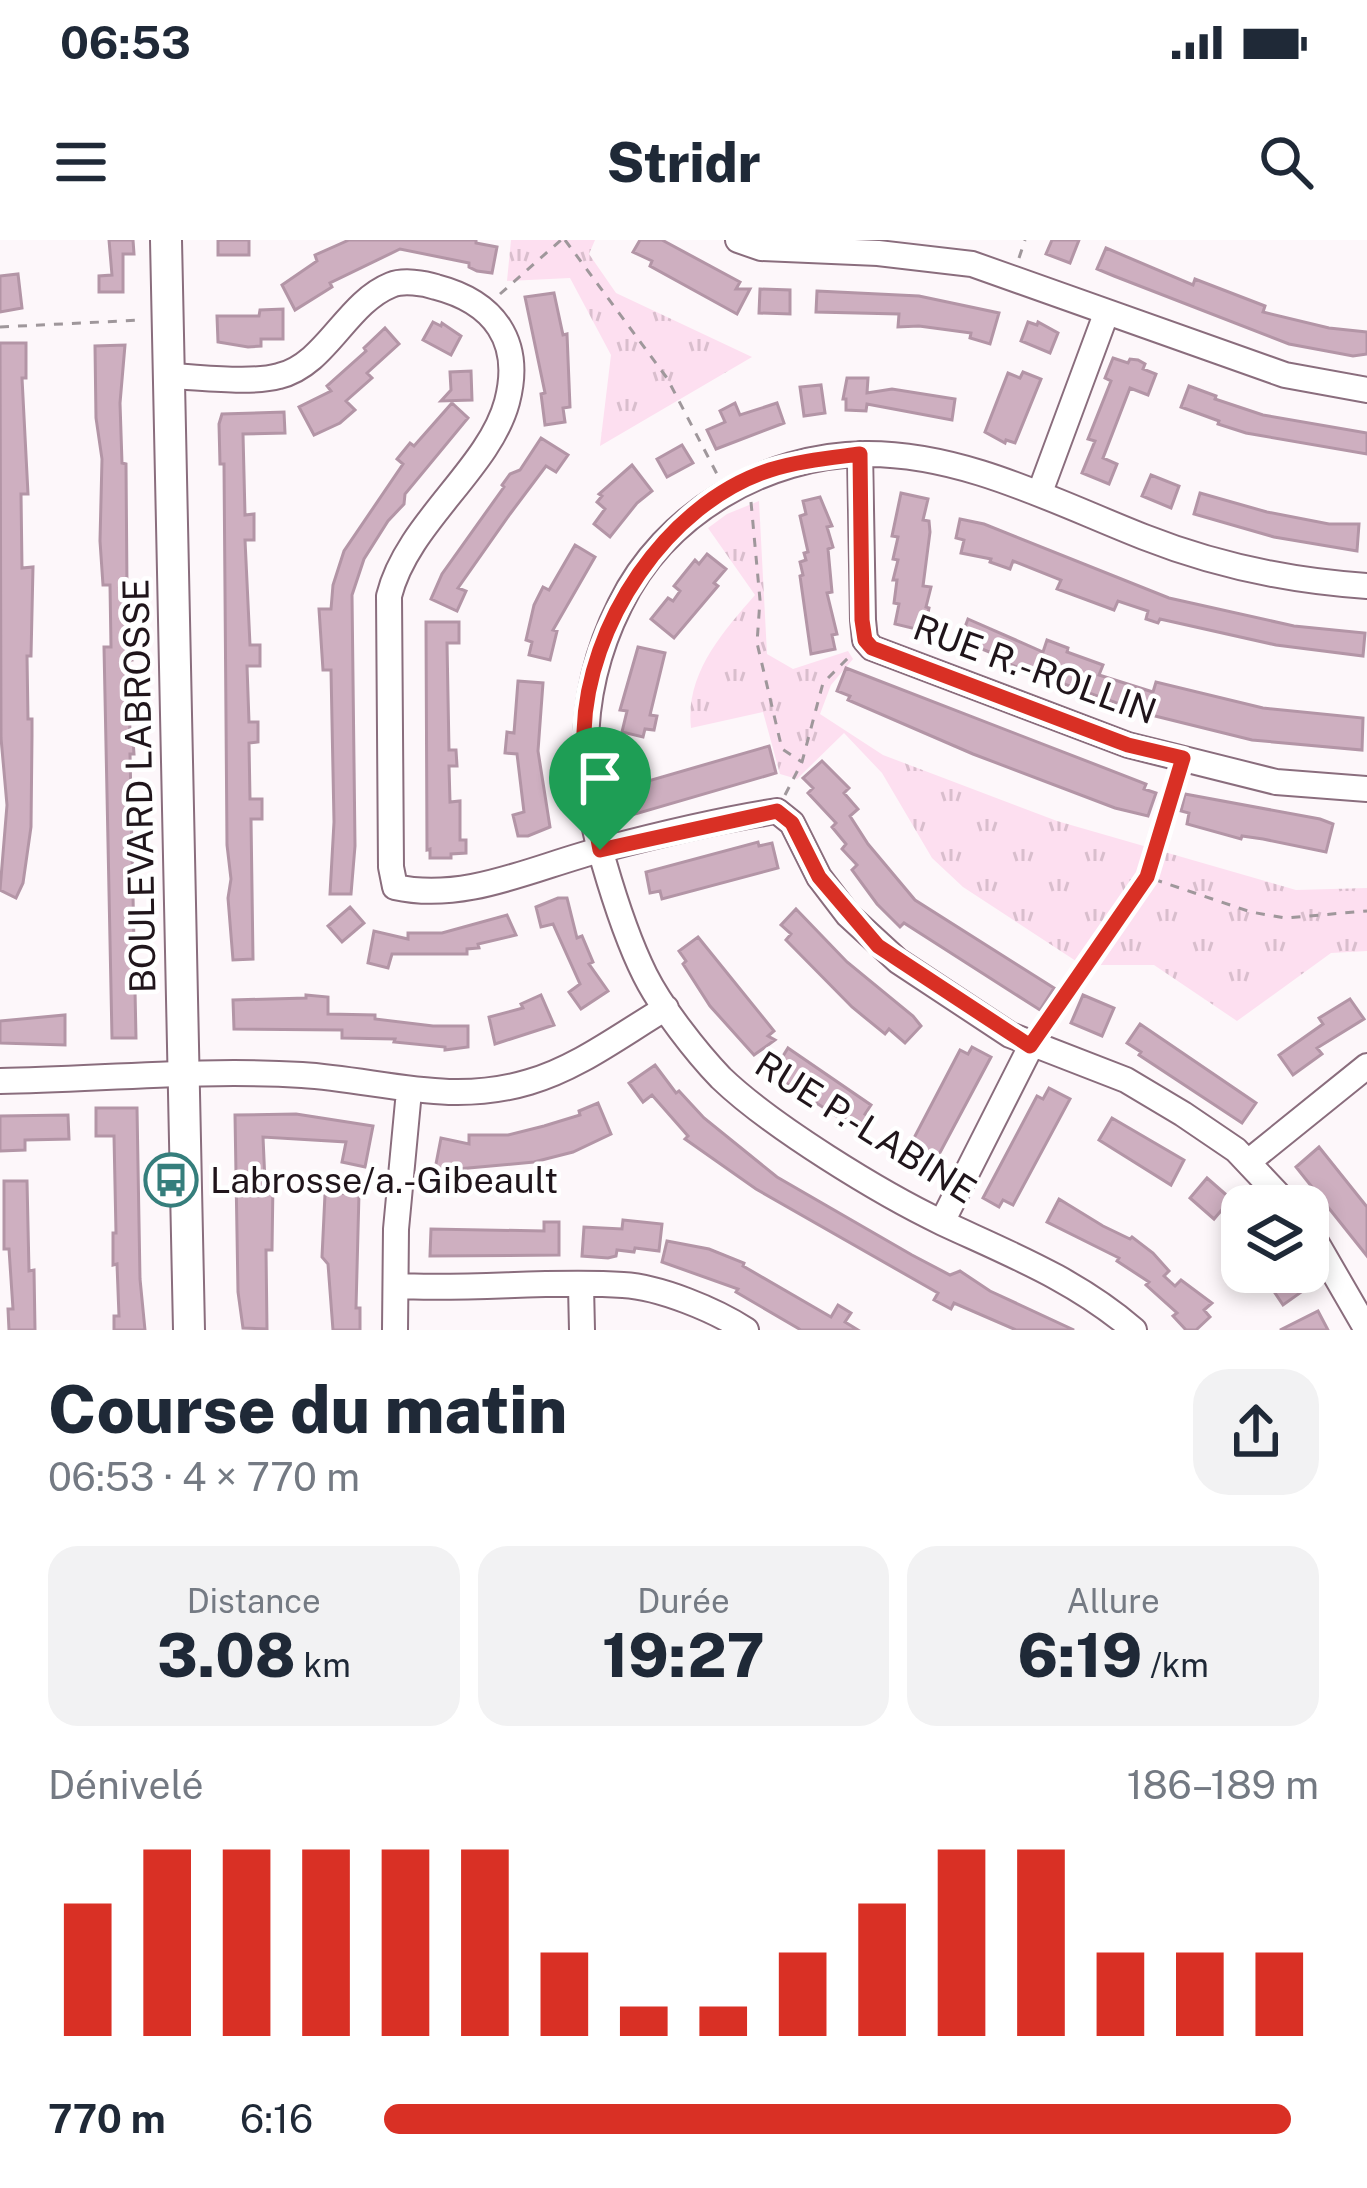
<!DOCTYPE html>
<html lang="fr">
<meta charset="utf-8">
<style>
body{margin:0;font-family:"Public Sans",sans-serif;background:#f2f2f3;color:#1f2937;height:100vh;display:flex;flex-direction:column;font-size:45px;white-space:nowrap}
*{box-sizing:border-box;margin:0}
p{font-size:39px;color:#747a83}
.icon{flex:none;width:66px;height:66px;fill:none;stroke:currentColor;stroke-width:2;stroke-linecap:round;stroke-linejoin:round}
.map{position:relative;height:1090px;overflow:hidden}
.sheet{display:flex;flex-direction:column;background:#fff;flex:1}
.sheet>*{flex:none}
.controls{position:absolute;left:1221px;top:945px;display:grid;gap:24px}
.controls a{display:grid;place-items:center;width:108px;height:108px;border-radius:24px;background:#fff;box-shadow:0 6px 18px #0003;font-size:60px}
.pin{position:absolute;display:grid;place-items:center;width:102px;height:102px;color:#fff;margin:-123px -51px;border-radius:50% 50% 50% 0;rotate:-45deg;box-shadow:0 0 12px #0007}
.pin .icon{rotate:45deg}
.round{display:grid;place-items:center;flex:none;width:126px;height:126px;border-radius:36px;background:#f2f2f3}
.summary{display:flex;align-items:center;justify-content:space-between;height:204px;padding:0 48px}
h1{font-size:66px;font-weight:800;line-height:90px}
.metrics{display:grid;grid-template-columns:repeat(3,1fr);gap:18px;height:204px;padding:12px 48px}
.metrics div{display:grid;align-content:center;border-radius:30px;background:#f2f2f3;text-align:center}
.metrics b{font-size:60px;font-weight:800}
.metrics small{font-size:33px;font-weight:400}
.metrics p{font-size:33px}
.chart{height:336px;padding:24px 48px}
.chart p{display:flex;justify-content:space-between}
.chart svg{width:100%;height:216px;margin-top:12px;stroke:#d93025;stroke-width:6}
ul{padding:0 48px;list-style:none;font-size:39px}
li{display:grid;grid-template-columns:192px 144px 1fr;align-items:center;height:90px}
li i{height:30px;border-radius:15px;background:#d93025}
.status{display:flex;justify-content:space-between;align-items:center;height:84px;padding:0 60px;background:#fff;direction:ltr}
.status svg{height:33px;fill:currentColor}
header{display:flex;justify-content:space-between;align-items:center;height:156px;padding:0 48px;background:#fff;font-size:54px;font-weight:800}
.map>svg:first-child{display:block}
.grass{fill:url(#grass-tufts)}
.building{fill:#ceafc0;stroke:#b395a6;stroke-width:3}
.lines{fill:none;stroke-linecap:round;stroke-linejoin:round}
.minor-casing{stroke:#8a6d7d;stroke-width:28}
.major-casing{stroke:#8a6d7d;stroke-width:34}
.path{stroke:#9f979b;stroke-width:3;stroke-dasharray:9 9;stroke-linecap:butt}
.minor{stroke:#fff;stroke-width:24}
.major{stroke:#fff;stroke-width:30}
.route-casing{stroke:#fff;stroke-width:24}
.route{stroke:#d93025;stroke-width:15}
.labels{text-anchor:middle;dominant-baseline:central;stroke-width:9;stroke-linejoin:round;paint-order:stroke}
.street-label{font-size:36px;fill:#20151b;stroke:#fff}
.poi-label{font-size:36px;fill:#20151b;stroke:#fff;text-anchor:start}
</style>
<div class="status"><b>06:53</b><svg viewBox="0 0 49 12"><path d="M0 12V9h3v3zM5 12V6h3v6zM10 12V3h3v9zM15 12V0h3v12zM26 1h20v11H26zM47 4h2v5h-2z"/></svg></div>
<header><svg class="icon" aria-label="menu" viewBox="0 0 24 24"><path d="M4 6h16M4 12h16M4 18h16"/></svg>Stridr<svg class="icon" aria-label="search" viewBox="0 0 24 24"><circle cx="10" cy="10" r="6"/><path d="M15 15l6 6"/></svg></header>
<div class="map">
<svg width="1367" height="1090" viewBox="0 0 1367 1090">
<defs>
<pattern id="grass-tufts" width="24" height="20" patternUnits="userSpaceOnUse" patternTransform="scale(3)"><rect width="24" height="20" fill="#fddff0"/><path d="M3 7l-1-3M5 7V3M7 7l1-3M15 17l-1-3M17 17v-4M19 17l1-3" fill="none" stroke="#d9becd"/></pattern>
</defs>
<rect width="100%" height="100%" fill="#fdf7fa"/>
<path class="grass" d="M511,0H595L589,14L616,53L752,117L600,206L611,115L570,38L507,41Z
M759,261L767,414L793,429L848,411L853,419L831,445L820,474L883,515L1057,581L1296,650L1367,648V711L1331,713L1237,781L1154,725H1082L963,647L932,618L882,533L844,493L797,539L780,534L763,472L691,488C685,434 722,393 755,355L708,288L727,274Z"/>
<path class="building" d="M109,0H133L134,14H123V52H99V36L112,35Z
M218,0H249V15H218Z
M349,0H476V3L497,7L492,33L477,31L469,27V23L400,9L330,43L332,47L295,70L282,45L317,21L315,15Z
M640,0H662L740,42L736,49H750L737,74L650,26L652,21L633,12Z
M1052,0H1079L1070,23L1046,14Z
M1106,8L1193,45L1195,39L1265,66L1263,72L1329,88L1367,92V114L1353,116L1289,104L1114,36L1097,29Z
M18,34L22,68L0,72V36Z
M760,49L790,50V74L759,73Z
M817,51L919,56L999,73L990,104L970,98L971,93L919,86L898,87L899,74L816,72Z
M554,53L563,95L567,94L570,167L563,168L565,182L545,185L541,154L545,153L525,57Z
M283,69V99H261V106L248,107L218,102L217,76H259L260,70Z
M433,82L441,86L442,83L461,96L451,115L423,100Z
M1028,82L1037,85L1038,82L1058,93L1050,113L1021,101Z
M385,88L399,104L367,133L372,138L346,161L355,170L340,183L314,195L299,167L331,151L327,146L366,111L364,108Z
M0,103H26V138H22L28,254H21L22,328L33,327L31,416H27L28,479H32V496L31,587L23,643L16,658L0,650L7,565L1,498Z
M125,105L120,163L122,223L126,224L127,348L135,347L136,392L131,393L132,420H129L130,500H133L134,514H130L136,798H112L104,407H111L110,345H103L100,301L102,219L96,178L95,106Z
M1113,118L1128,123L1130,119L1138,120L1145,124L1143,129L1156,134L1148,155L1130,148L1103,218L1117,224L1109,244L1082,233L1095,201L1088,199L1111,141L1105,138Z
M471,131L472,160L441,161L451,150L450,132Z
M1023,132L1041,139L1015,203L1006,200L1005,203L985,192L1008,133L1020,138Z
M847,138H868L867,153L892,149L955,159L952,180L867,164L866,171L846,170V159H843Z
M821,145L825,173L804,176L800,147Z
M1189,146L1216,156L1215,159L1263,175L1367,193V214L1246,193L1218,184L1219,181L1181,167Z
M452,163L468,178L405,254L404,264L388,281L364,319L352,355L355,606L351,654H330L334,582L331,430H323L319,369H331L333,345L344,311L403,224L397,219L410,203L414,206Z
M735,163L740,175L777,163L784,183L716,209L707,190L725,182L720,171Z
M284,172L285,193L243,194L245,275L254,274V300H245L250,405H260V426H247L249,482H258V502L249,503L250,559H262V579H251L253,719L233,720L228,658L231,639L227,605L224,224H220L219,184L222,174Z
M541,198L568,215L556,232L546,226L510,274L458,348L466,351L457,371L431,359L442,334L504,247L502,245L510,234L520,230Z
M682,205L693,223L667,237L657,219Z
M632,225L652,251L637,263L610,297L594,284L605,269L597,262L602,256L599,254Z
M1151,235L1179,246L1171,268L1142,256Z
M901,253L928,259L923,280L929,281L930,292L923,346L931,347L926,367L929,368L926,382L918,381L916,389L895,384L899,364L894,363L897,340H893L898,320L893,319L898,297L892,296Z
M1200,253L1267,272L1329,284H1359L1357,311L1274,297L1194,274Z
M820,257L832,286L827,287L833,307L828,309L832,352L827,353L837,394L832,395L835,409L811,414L800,336L803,335L800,322L806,320L804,313L808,312L800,276L806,274L803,261Z
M960,279L984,284L1169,358L1294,386L1365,393L1363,416L1276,405L1160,379L1158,383L1146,379L1148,371L1118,361L1114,370L1057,349L1061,340L1013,321L1010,329L990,322L991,319L961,313L964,300L956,298Z
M575,305L595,317L553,390L557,391L550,420L529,415L532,402L526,400L534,365L543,347L549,350Z
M707,314L726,329L714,343L718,346L674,398L651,379L668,358L673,361L680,351L674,346L695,320L699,324Z
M968,379L1043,412L1047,400L1068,408L1067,412L1103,425L1099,435L1153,452L1156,442L1263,468L1363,478L1362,510L1252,500L1147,474L998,420L999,416L960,400Z
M426,382H459V403H447L449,510H456L457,526H449L450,562L460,561V600H466V613L451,614V618H430V609L427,610Z
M638,407L665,413L650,475L657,476L654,490L645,489L643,497L622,492L627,471L620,470Z
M846,428L1146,544L1144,549L1156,553L1148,576L1115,568L973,514L848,460L850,456L837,451Z
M518,441L543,443L538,511L550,587L528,596H518L513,575L524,572L517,514L505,513L507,492L514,493Z
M769,506L776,533L632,575L624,548Z
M822,521L849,548L844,553L858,569L850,576L868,604L915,660L1054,748L1040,770L904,683L900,687L877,664L852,630L857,625L842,609L846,604L832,587L836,583L808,553L813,548L803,538Z
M1185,554L1320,579L1333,584L1326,612L1263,599L1242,596L1241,599L1187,584L1189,573L1181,571Z
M758,602L759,606L772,603L778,628L662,659L660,651L650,653L646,632Z
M558,658H567L577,698L582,696L593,722L589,724L608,751L581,769L569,752L580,744L553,684L541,687L536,667Z
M350,667L364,683L342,702L328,686Z
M796,669L847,722L913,776L921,786L905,803L889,789L885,794L852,767L786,700L791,694L781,685Z
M507,675L516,695L478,704L479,708L467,709V714H392L388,728L368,723L374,691L408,699V693H442Z
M698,697L774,791L768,796L775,800L754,815L710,766L683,724L686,721L679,711Z
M306,755L328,757V774L375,775V779L433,786H468V807L445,810V807L394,802L395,799L342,798V790L234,789L233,760L306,758Z
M541,755L554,785L495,804L489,777L523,768L521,764Z
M1083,755L1114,768L1102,796L1071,783Z
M1350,759L1364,779L1317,808L1322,814L1293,835L1279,815L1323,784L1319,778Z
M65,775V805L0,803V781Z
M1140,784L1256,863L1242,883L1139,815L1141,812L1127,803Z
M972,807L991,817L936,920L932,917L926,928L904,917L960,810L968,814Z
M788,808L871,865L865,874L871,878L862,893L783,841L786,835L775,829Z
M655,825L676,853L679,851L704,878L777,937L912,1015L950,1035L960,1031L990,1051L1074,1090H1016L954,1063L951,1069L934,1060L938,1053L756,949L685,899L688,896L652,855L643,862L629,843Z
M1049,848L1070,859L1013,965L1003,960L999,967L983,958L1037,856L1043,859Z
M598,863L611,894L573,912L534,922L458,929L457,934L435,929L441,898L469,904V895H508L544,886L580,875L579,871Z
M96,868H137L140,1039L145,1090H114V1076H119L117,1024L113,1025V993H116L114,896H96Z
M296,874L373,886L365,927L342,922L346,902L263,897L265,942H273L272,1010H266L267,1089L243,1088L238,1052L235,875Z
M68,875L69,899L25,900V910L0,911V876Z
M1112,878L1184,920L1171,945L1099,900Z
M1319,907L1367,967V1016L1296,927Z
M1207,938L1231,959L1214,979L1190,958Z
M4,941H27L29,1031L34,1030L35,1090H9L8,1069H13L9,1009H4Z
M359,953L356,1068H360V1090H333L328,1024L322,1017L325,954Z
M1059,959L1103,986L1130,999L1132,997L1153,1013L1169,1031L1164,1036L1175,1046L1181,1040L1212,1063L1204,1070L1210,1077L1196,1090H1186L1173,1076L1177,1073L1146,1045L1149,1042L1117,1021L1119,1018L1047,982Z
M623,980L662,984L659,1011L635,1008L634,1012L617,1010L616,1016L608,1018L582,1016L584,987L622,989Z
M544,982H559V1015L430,1016L431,989L544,991Z
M667,1001L709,1009L744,1023L743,1026L831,1077L838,1065L851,1073L845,1082L858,1090H801L736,1052L738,1049L662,1022Z
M1274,1032H1296L1307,1048L1283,1065L1265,1038Z
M1318,1071L1328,1090H1280Z"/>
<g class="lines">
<g class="minor-casing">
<path id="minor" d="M738,0L761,8L878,13L972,24L1285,135L1367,150
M169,136C200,137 250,144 279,136C326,125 346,63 391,45C403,40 424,43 436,47C494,62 523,101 507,162C489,229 407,283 389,356L391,627L395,647C466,663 536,626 604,609C661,594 719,580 777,571L792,583L819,637L848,675L898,721L1010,795L1126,840L1183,874L1236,910L1289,966
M860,214L863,380L865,400L872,408L1128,505L1276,542L1367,549
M1040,252L1106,74
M0,841C100,839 203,829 302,835C381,840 449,866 529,842C578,828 622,794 666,768
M1248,922L1367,826
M942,982L1031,806
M1308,988L1367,1090
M397,1046C473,1050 550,1040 623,1045C660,1047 715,1070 746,1090
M581,1046L582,1090
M395,1090L396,989L409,851
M1134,1090C1076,1040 1012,1015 943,983C880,953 771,886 721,838C696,812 661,767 645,735C627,699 615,661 604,623C577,535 579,447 620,365C664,274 765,215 865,214C963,213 1055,262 1144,297C1215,325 1291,341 1367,346"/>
</g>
<g class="major-casing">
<path id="major" d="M166,0L189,1090"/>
</g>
<path class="path" d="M565,0L667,138L718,236
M1019,18L1025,0
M500,54L561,0
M0,87L142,80
M751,262L760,360L757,403L782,509L802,522
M1176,540L1147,637L1251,672L1285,678L1367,671
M785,555L802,522L823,443L851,415
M1046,784L1146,639"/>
<use href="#minor" class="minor"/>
<use href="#major" class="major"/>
</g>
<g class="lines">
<g class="route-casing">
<path id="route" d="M860,214L862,380L865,400L872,408L1128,505L1183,518L1147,637L1030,806L878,706L819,637L792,583L777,571L600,610C593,571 583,531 584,492C587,385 666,264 770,230C798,221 830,218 860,214Z"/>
</g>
<use href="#route" class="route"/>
</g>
<defs>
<g id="bus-ring" transform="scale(2.7)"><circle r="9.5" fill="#fff" stroke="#357e7c" stroke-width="1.5"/><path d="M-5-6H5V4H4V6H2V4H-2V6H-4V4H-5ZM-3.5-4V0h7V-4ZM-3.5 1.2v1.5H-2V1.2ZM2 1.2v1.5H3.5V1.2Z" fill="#357e7c"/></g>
</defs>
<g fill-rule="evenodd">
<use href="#bus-ring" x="171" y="940"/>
</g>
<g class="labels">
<g class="street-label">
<text transform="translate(1035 429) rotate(20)">RUE R.-ROLLIN</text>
<text transform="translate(139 546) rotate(-91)">BOULEVARD LABROSSE</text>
<text transform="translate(866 887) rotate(32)">RUE P.-LABINE</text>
</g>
<g class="poi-label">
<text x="210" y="940">Labrosse/a.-Gibeault</text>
</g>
</g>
</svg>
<div class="controls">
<a><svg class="icon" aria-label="layers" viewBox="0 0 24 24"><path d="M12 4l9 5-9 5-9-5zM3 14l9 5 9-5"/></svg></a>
</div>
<div class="pin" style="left:600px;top:610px;background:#1e9e55"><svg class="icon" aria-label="arrive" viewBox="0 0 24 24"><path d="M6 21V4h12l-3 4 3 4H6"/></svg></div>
</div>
<section class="sheet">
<div class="summary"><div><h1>Course du matin</h1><p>06:53 · 4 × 770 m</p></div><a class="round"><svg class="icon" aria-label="share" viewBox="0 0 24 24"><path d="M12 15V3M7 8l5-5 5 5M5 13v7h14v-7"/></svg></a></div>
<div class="metrics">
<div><p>Distance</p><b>3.08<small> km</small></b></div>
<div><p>Durée</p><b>19:27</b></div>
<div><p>Allure</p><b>6:19<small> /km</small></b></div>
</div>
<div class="chart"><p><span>Dénivelé</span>186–189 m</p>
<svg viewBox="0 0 160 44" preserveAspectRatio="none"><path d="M5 44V17M15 44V6M25 44V6M35 44V6M45 44V6M55 44V6M65 44V27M75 44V38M85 44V38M95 44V27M105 44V17M115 44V6M125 44V6M135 44V27M145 44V27M155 44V27"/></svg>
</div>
<ul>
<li><b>770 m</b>6:16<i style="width:97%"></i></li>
</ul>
</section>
